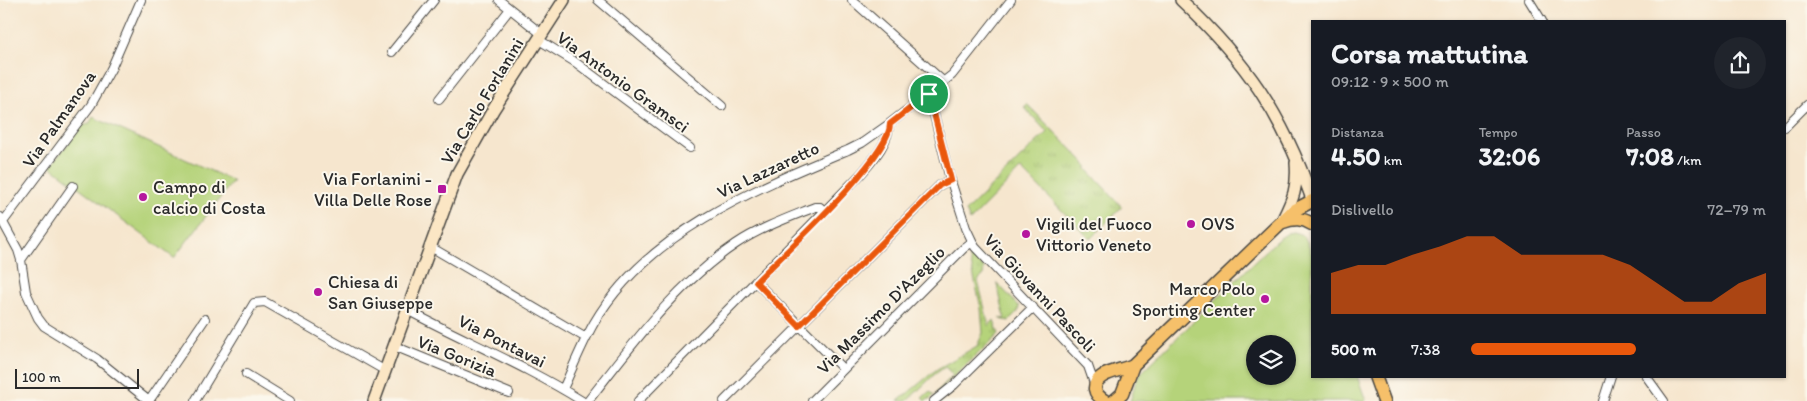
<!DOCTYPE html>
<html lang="it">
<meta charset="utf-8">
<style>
body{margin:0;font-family:Itim,sans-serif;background:#20242c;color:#f1f3f6;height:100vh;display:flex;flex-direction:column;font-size:19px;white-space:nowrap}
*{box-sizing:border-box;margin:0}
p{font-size:16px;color:#9ea1a6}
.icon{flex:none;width:28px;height:28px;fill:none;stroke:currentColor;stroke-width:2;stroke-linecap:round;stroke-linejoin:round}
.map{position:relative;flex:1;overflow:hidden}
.sheet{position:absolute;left:1311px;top:20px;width:475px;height:358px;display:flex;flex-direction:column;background:#171b24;border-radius:0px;box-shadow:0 1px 4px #0004}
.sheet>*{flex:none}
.buttons{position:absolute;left:1246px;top:335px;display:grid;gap:10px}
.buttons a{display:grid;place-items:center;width:50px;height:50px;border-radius:50%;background:#171b24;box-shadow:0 1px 4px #0004;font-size:25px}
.scale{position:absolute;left:15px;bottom:12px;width:124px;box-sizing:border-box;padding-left:5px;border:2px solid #2b2b2b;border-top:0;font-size:14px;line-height:18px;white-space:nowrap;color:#2b2b2b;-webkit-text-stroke:4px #fbf7ec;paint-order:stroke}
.pin{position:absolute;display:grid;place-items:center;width:42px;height:42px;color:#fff;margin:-21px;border:2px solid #fff;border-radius:50%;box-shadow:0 1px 5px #0007}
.round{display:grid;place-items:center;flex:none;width:52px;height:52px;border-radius:26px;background:#20242c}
.summary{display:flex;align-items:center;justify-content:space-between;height:85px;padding:0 20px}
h1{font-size:28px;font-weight:800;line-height:38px}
.metrics{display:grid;grid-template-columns:repeat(3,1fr);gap:8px;height:85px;padding:5px 20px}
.metrics div{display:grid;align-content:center}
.metrics b{font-size:25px;font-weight:800}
.metrics small{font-size:14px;font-weight:400}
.metrics p{font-size:14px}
.chart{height:140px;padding:10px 20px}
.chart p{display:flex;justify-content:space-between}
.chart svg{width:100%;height:90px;margin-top:5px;fill:#ea580c;opacity:.7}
ul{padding:0 20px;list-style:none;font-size:16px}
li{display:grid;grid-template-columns:80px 60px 1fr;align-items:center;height:38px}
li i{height:12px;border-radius:6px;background:#ea580c}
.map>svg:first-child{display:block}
.grass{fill:url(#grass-tufts);stroke:#707f52}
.pitch{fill:#b5d37a;stroke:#707f52;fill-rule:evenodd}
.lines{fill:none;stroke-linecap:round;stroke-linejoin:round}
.street-casing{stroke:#494743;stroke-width:10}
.secondary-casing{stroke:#494743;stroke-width:14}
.primary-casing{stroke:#494743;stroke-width:15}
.street{stroke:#fff;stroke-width:8}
.secondary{stroke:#fbe6c4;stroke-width:11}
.primary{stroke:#f6c06b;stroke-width:12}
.route-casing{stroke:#fff;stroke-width:10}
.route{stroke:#ea580c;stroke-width:6}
.poi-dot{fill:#b5179e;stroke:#fbf7ec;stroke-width:2}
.labels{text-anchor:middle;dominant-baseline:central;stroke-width:4;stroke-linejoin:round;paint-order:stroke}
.street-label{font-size:18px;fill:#2b2b2b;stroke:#fbf7ec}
.poi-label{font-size:18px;fill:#2b2b2b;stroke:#fbf7ec;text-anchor:start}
</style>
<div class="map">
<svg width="1807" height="401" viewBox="0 0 1807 401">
<defs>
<pattern id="grass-tufts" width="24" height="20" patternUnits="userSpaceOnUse" patternTransform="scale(1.25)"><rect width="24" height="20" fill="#b5d37a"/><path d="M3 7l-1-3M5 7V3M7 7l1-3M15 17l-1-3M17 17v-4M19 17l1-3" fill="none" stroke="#9cb56a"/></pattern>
</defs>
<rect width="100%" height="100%" fill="#fbf7ec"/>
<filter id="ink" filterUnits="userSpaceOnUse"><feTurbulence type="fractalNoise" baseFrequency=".02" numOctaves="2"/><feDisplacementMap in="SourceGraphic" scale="10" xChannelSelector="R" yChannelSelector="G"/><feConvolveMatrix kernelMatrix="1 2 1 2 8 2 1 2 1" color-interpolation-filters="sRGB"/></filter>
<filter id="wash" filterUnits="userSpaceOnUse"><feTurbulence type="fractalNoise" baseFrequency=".0096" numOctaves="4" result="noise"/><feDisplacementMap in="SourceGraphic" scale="20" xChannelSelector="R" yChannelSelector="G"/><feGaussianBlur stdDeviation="1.12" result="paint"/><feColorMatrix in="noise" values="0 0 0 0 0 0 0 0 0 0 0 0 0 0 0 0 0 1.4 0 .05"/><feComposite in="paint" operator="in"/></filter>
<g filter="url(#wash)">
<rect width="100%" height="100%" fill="#f6e6ce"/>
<path class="grass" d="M1027,104L1087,165V169L1122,207L1090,239L1021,169L970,221L966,211L1047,132L1024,107Z
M969,255L975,258L984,268L983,276L978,281L989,326L994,320L999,334L931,398L925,401L922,398L930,391L934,395L953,375L945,367L935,374L907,401H898L937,369L977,346L983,333L981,308Z
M997,283L1019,306L1018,312L1009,321L1000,319V318L1005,319Z"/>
<path class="pitch" d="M93,117L233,181L174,258L50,166L82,126L89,124Z
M1294,232C1307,234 1308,245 1312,255V376H1357L1366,401H1130C1135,390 1133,381 1142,372L1277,240L1288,233ZM1255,344H1288V376H1255Z"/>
</g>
<g filter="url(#ink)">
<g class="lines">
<g class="street-casing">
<path id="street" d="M499,0L543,35
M598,0L722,106
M852,0L944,82
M1529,0L1542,21
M539,40L575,62L690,148
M392,52L434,0
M929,94L949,175L966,228L975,247L1088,366L1095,386
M439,99L510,9
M1785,127L1807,105
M0,217L18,250L21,260L26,292L38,318L44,326L97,359L149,401
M3,222L91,105L111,69L141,0
M429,246L586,338
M21,260L73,186
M756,282L843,369
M407,310C465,341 526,366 582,401
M394,346L509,393
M246,374L290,401
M1646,376L1664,401
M563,389C573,367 582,344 594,323C646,233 757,188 848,150L862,143L889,124L952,75L1011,0
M149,401L205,319
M195,401L254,303L265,302L384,370
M588,401C632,345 676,284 736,244C760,228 788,218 815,207H820L825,212
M638,401L861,174C872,161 889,143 889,124
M724,401L940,185L951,180
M812,401L964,248L972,242
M934,401L954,385L1033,307
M1603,401L1611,376"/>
</g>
<g class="secondary-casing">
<path id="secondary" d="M1181,0C1246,61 1283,115 1312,199
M1283,219C1293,199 1298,187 1296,163
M374,401L457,174L493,110L564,0"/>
</g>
<g class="primary-casing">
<path id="primary" d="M1283,222C1294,218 1302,218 1312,224
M1375,376L1384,401
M1105,401C1100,398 1096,395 1095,389C1094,372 1122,371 1133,365L1293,211L1312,201
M1114,401L1122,394L1133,365"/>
</g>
<use href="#street" class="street"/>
<use href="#secondary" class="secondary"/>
<use href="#primary" class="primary"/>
</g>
</g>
<g class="lines" filter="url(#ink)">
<g class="route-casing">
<path id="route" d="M929,94L951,180L940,185L799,326L756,282C782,255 890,157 890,124Z"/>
</g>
<use href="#route" class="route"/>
</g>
<g class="poi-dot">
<rect x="437" y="184" width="10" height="10" rx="2.5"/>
<circle cx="143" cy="197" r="5"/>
<circle cx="1191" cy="224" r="5"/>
<circle cx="1026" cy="234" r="5"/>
<circle cx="318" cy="292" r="5"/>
<circle cx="1265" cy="299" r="5"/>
</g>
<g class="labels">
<g class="street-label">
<text transform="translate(623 82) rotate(36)">Via Antonio Gramsci</text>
<text transform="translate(482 101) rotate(-59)">Via Carlo Forlanini</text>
<text transform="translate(59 119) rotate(-55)">Via Palmanova</text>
<text transform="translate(768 170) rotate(-25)">Via Lazzaretto</text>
<text transform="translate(1040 293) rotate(47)">Via Giovanni Pascoli</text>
<text transform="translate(881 310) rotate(-45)">Via Massimo D'Azeglio</text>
<text transform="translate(502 341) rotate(27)">Via Pontavai</text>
<text transform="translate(457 356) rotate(22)">Via Gorizia</text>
</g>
<g class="poi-label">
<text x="432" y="179" text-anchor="end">Via Forlanini -<tspan x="432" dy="21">Villa Delle Rose</tspan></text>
<text x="153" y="187">Campo di<tspan x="153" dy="21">calcio di Costa</tspan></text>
<text x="1036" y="224">Vigili del Fuoco<tspan x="1036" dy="21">Vittorio Veneto</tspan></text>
<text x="1201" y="224">OVS</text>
<text x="328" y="282">Chiesa di<tspan x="328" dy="21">San Giuseppe</tspan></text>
<text x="1255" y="289" text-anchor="end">Marco Polo<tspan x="1255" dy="21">Sporting Center</tspan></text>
</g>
</g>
</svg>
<div class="buttons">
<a><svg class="icon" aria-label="layers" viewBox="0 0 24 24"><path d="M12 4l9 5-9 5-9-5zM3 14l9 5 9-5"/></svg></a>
</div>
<div class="scale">100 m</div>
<div class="pin" style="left:929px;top:94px;background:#1e9e55"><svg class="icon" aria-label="arrive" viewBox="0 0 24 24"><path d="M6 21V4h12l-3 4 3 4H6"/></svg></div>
<section class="sheet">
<div class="summary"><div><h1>Corsa mattutina</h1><p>09:12 · 9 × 500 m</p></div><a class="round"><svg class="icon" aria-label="share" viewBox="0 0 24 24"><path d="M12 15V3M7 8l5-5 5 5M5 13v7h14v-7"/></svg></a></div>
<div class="metrics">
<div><p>Distanza</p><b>4.50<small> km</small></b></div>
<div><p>Tempo</p><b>32:06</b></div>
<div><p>Passo</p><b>7:08<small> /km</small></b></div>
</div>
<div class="chart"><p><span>Dislivello</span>72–79 m</p>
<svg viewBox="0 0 160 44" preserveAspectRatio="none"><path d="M0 44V24L10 20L20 20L30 15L40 11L50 6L60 6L70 15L80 15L90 15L100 15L110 20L120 29L130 38L140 38L150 29L160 24V44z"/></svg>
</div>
<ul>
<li><b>500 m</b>7:38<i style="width:56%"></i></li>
</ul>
</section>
</div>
